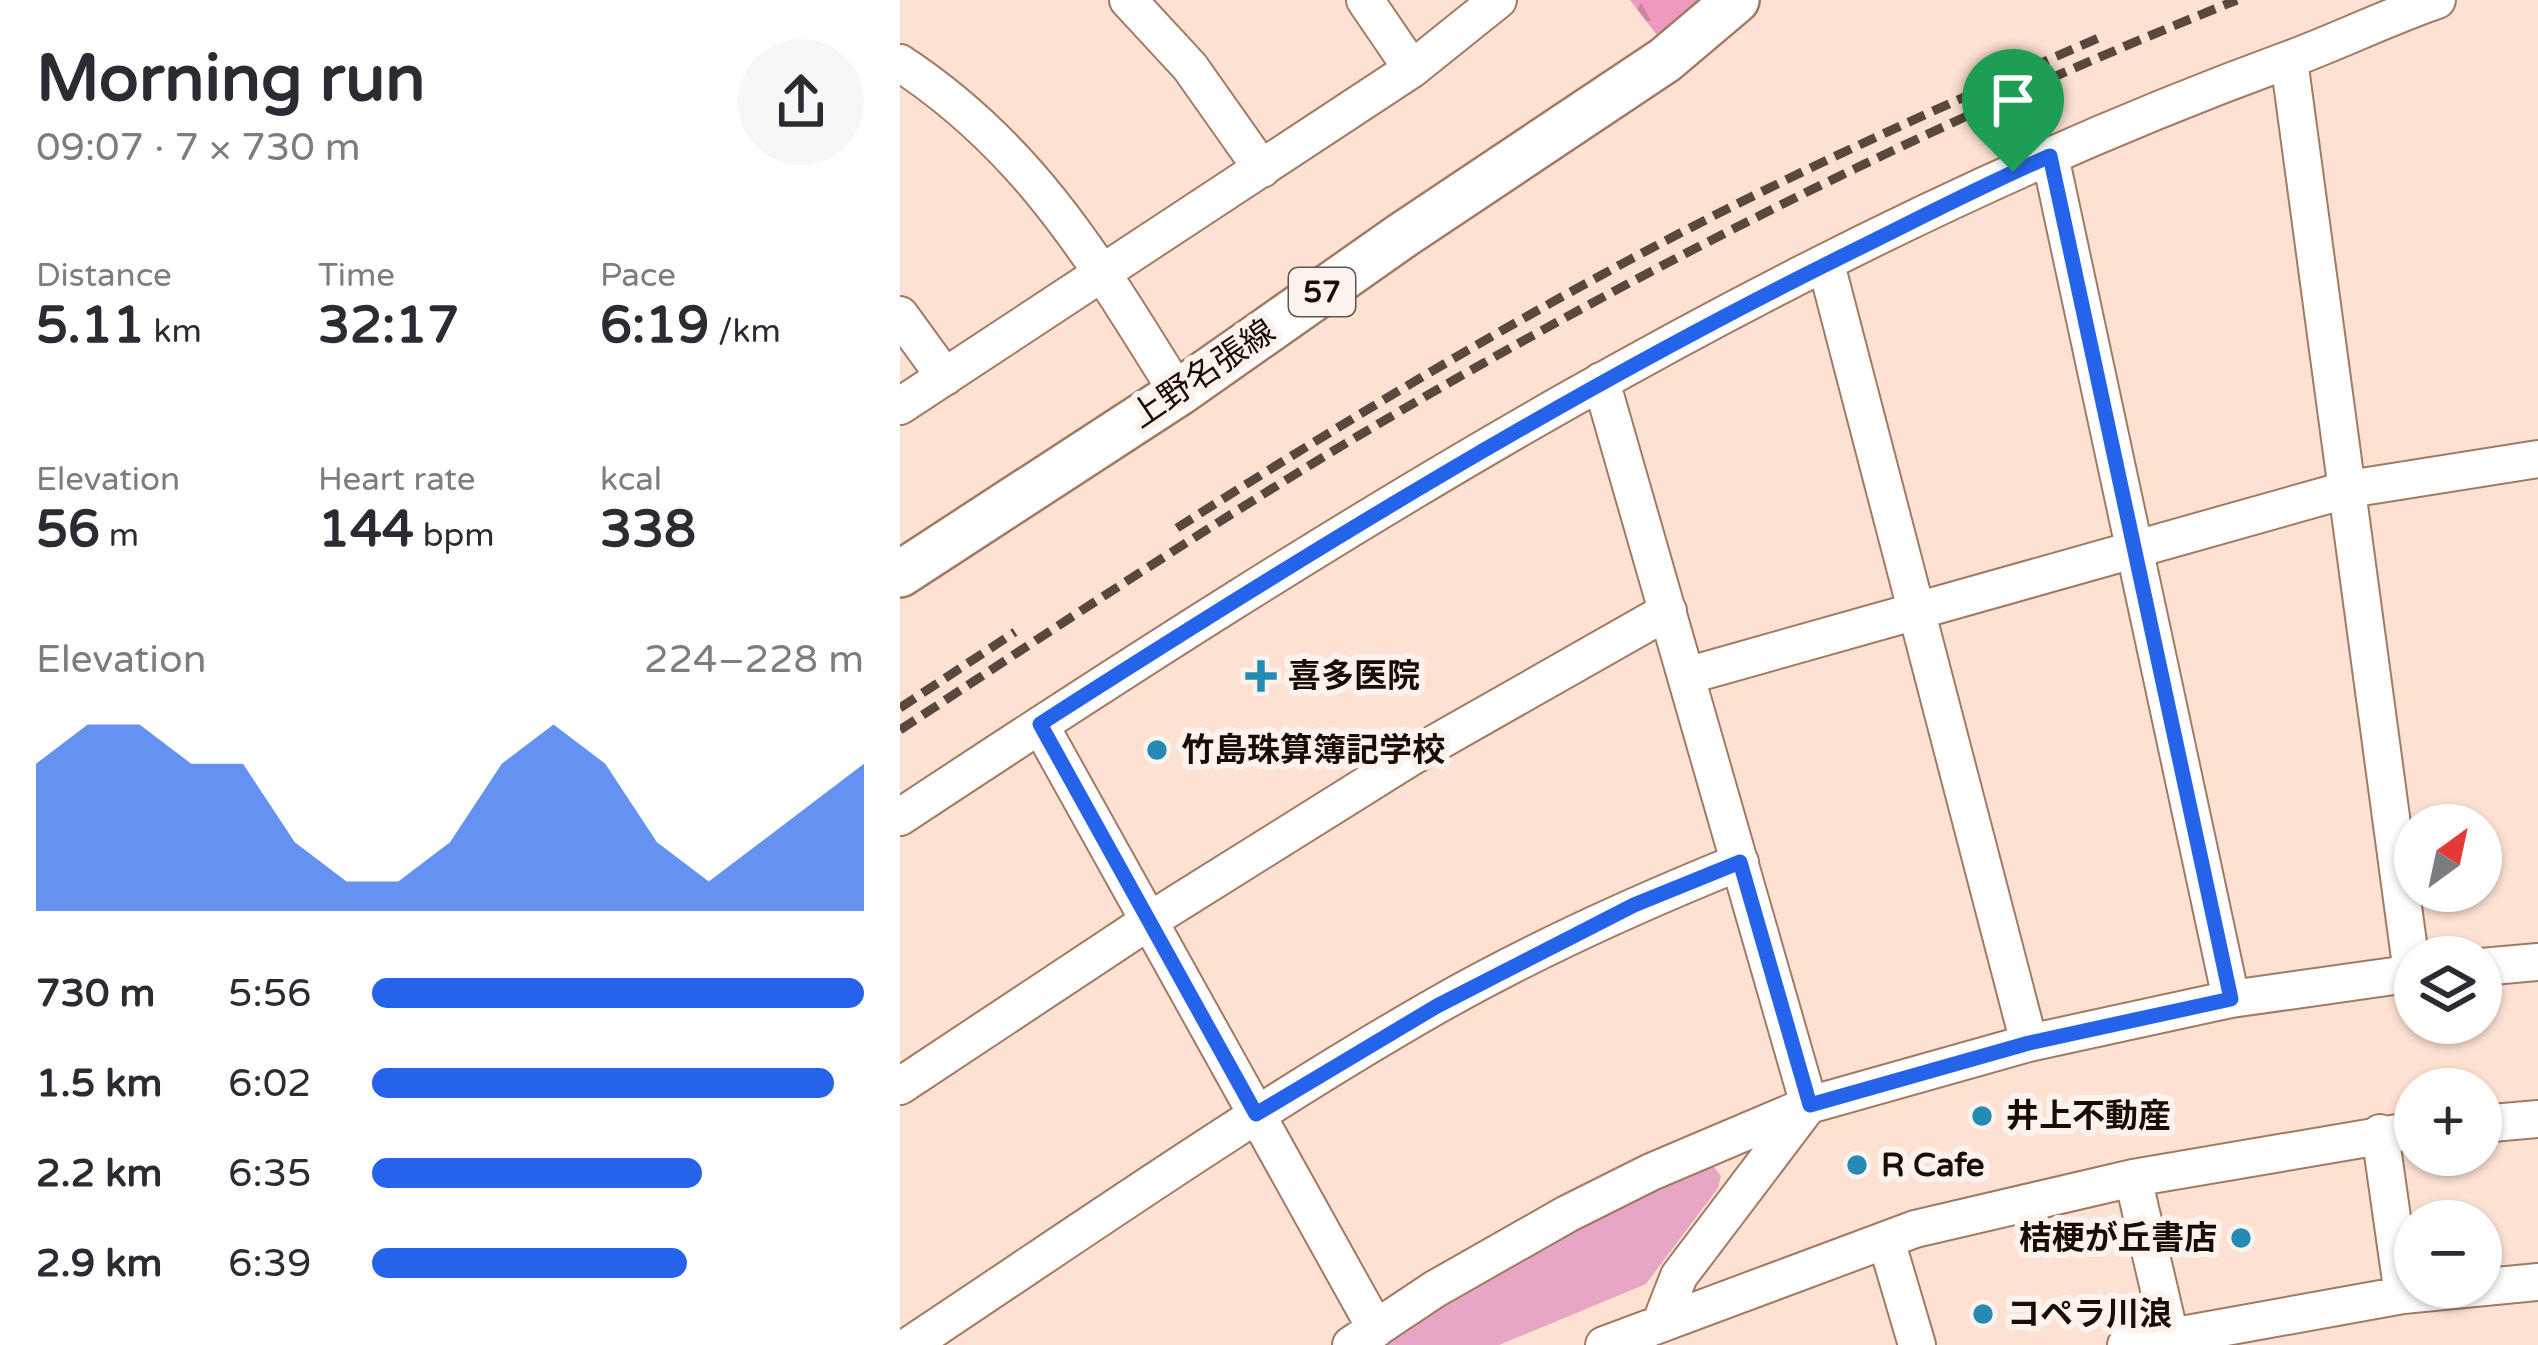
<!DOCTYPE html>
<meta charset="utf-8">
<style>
body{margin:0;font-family:"Varela Round","Noto Sans JP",sans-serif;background:#f7f7f7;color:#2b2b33;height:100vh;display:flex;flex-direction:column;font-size:45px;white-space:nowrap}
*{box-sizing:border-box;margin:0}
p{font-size:39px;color:#7c7c81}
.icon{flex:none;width:66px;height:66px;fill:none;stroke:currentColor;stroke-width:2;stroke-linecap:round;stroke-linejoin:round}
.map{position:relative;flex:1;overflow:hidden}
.details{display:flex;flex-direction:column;background:#fff;width:900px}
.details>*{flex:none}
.needle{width:78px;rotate:33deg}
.buttons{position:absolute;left:1494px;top:804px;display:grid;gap:24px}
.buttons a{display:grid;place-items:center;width:108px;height:108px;border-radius:50%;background:#fff;box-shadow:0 3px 9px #0004;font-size:60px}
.pin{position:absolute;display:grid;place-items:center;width:102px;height:102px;color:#fff;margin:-123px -51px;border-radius:50% 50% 50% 0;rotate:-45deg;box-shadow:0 0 12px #0007}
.pin .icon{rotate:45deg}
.round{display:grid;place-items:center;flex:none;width:126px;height:126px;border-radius:63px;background:#f7f7f7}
.head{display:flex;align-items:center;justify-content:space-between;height:204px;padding:0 36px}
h1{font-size:66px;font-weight:800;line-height:90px}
.figures{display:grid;grid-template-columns:repeat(3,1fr);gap:18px;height:204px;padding:12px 36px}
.figures div{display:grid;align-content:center}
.figures b{font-size:51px;font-weight:800}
.figures small{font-size:33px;font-weight:400}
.figures p{font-size:33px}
.chart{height:336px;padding:24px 36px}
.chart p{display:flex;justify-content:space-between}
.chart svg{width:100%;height:216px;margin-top:12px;fill:#2563eb;opacity:.7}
ul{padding:0 36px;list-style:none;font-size:39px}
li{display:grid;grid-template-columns:192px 144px 1fr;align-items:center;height:90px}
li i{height:30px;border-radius:15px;background:#2563eb}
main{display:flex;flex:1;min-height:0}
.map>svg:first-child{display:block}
.green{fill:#e7a7c4}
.forest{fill:url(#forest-firs)}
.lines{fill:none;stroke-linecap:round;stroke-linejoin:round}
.minor-casing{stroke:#a27a63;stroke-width:40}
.major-casing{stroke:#a27a63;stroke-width:50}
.minor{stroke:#fff;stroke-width:36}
.major{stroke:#fff;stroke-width:45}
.rail{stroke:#5a473e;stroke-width:9;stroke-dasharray:18 9;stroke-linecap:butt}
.route-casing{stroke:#fff;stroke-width:24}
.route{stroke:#2563eb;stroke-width:15}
.poi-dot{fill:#268bb4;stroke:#fdf3ee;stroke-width:4.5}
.labels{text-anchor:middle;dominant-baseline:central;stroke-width:12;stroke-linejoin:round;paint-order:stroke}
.shield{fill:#fdf3ee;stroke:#5f514b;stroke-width:3}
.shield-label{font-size:30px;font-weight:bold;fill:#1b0c05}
.street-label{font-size:33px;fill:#1b0c05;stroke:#fdf3ee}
.poi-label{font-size:33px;font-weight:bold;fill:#1b0c05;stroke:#fdf3ee;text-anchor:start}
</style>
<main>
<section class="details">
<div class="head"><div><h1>Morning run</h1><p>09:07 · 7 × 730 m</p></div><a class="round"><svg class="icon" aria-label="share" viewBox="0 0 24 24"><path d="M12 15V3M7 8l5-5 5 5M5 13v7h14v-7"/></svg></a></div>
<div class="figures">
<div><p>Distance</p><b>5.11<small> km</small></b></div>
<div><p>Time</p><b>32:17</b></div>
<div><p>Pace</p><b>6:19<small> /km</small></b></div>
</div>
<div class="figures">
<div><p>Elevation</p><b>56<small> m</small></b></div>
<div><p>Heart rate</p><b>144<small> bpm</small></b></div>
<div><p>kcal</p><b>338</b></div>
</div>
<div class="chart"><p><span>Elevation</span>224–228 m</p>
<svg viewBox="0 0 160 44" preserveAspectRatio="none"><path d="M0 44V14L10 6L20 6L30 14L40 14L50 30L60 38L70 38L80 30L90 14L100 6L110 14L120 30L130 38L140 30L150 22L160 14V44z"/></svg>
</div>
<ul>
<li><b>730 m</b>5:56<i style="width:100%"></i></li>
<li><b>1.5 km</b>6:02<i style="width:94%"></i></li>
<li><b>2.2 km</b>6:35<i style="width:67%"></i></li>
<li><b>2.9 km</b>6:39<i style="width:64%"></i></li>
</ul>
</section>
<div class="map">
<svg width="1638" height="1345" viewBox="0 0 1638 1345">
<defs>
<pattern id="forest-firs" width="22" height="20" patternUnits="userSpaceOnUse" patternTransform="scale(3)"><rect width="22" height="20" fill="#ef99c1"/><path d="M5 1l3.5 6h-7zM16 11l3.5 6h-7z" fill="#cc83a4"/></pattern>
</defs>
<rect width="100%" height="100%" fill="#fde2d3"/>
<path class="green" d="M813,1166L821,1176L818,1188L746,1284L599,1345H480L608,1265L711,1209Z"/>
<path class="forest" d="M730,0H807L760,39Z"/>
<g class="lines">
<g class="minor-casing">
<path id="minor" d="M228,0L290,67L362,169
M465,0L512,69
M1389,60L1512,973
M0,63C131,149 197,263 278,393
M1150,156L1331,999
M926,264L1129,1043
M0,315L45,377
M701,381L909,1105
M0,406L512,69L598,0
M786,676L1449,489L1638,459
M140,725L476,1329
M0,817C439,527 889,243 1385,61C1437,42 1485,18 1537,0
M1581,967L1638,962
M0,1086L249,921L511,757L768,611
M1581,1124L1638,1119
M1480,1133L1503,1295
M1233,1178L1270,1336
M986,1240L1017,1345
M761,1322L779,1276L907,1107
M10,1345C183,1230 353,1111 534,1007C632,951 736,904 840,862
M451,1345L535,1289L667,1214L751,1172L909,1105L1129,1043L1331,999L1515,973
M704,1345L1015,1229L1233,1178L1515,1130
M1226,1345L1503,1295L1638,1282"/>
</g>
<g class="major-casing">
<path id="major" d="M0,574L278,393L503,235L765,60L836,0"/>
</g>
<use href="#minor" class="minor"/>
<use href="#major" class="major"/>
<path class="rail" d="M277,528C456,414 639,304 829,208C952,146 1077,91 1203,36
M0,708L115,632
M0,730C147,633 293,536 443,445C728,274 1028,124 1337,0"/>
</g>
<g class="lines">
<g class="route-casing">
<path id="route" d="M1150,156L1331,999L1129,1043L910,1105L840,862L734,905L537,1006L356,1114L140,724C405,554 671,390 953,251C1018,219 1083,185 1150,156Z"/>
</g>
<use href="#route" class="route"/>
</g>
<g class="poi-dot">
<path d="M355 658h12v12h12v12h-12v12h-12v-12h-12v-12h12z"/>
<circle cx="257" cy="750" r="12"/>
<circle cx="1082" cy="1116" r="12"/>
<circle cx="957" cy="1165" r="12"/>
<circle cx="1341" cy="1238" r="12"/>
<circle cx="1083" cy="1314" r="12"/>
</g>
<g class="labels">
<rect class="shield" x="389" y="268" width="66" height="48" rx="9"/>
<g class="shield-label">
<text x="422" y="292">57</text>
</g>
<g class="street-label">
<text transform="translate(303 374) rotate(-34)">上野名張線</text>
</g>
<g class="poi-label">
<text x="388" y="676">喜多医院</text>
<text x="281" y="750">竹島珠算簿記学校</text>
<text x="1106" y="1116">井上不動産</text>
<text x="981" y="1165">R Cafe</text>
<text x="1317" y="1238" text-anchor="end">桔梗が丘書店</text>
<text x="1107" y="1314">コペラ川浪</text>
</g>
</g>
</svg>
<div class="buttons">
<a><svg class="needle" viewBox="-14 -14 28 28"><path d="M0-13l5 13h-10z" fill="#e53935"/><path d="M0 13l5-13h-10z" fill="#7c7c81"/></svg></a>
<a><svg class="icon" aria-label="layers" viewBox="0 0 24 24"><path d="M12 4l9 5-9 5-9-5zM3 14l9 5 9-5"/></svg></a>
<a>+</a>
<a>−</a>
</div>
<div class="pin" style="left:1113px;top:172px;background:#1e9e55"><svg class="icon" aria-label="arrive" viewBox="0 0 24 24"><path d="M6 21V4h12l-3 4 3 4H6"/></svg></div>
</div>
</main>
